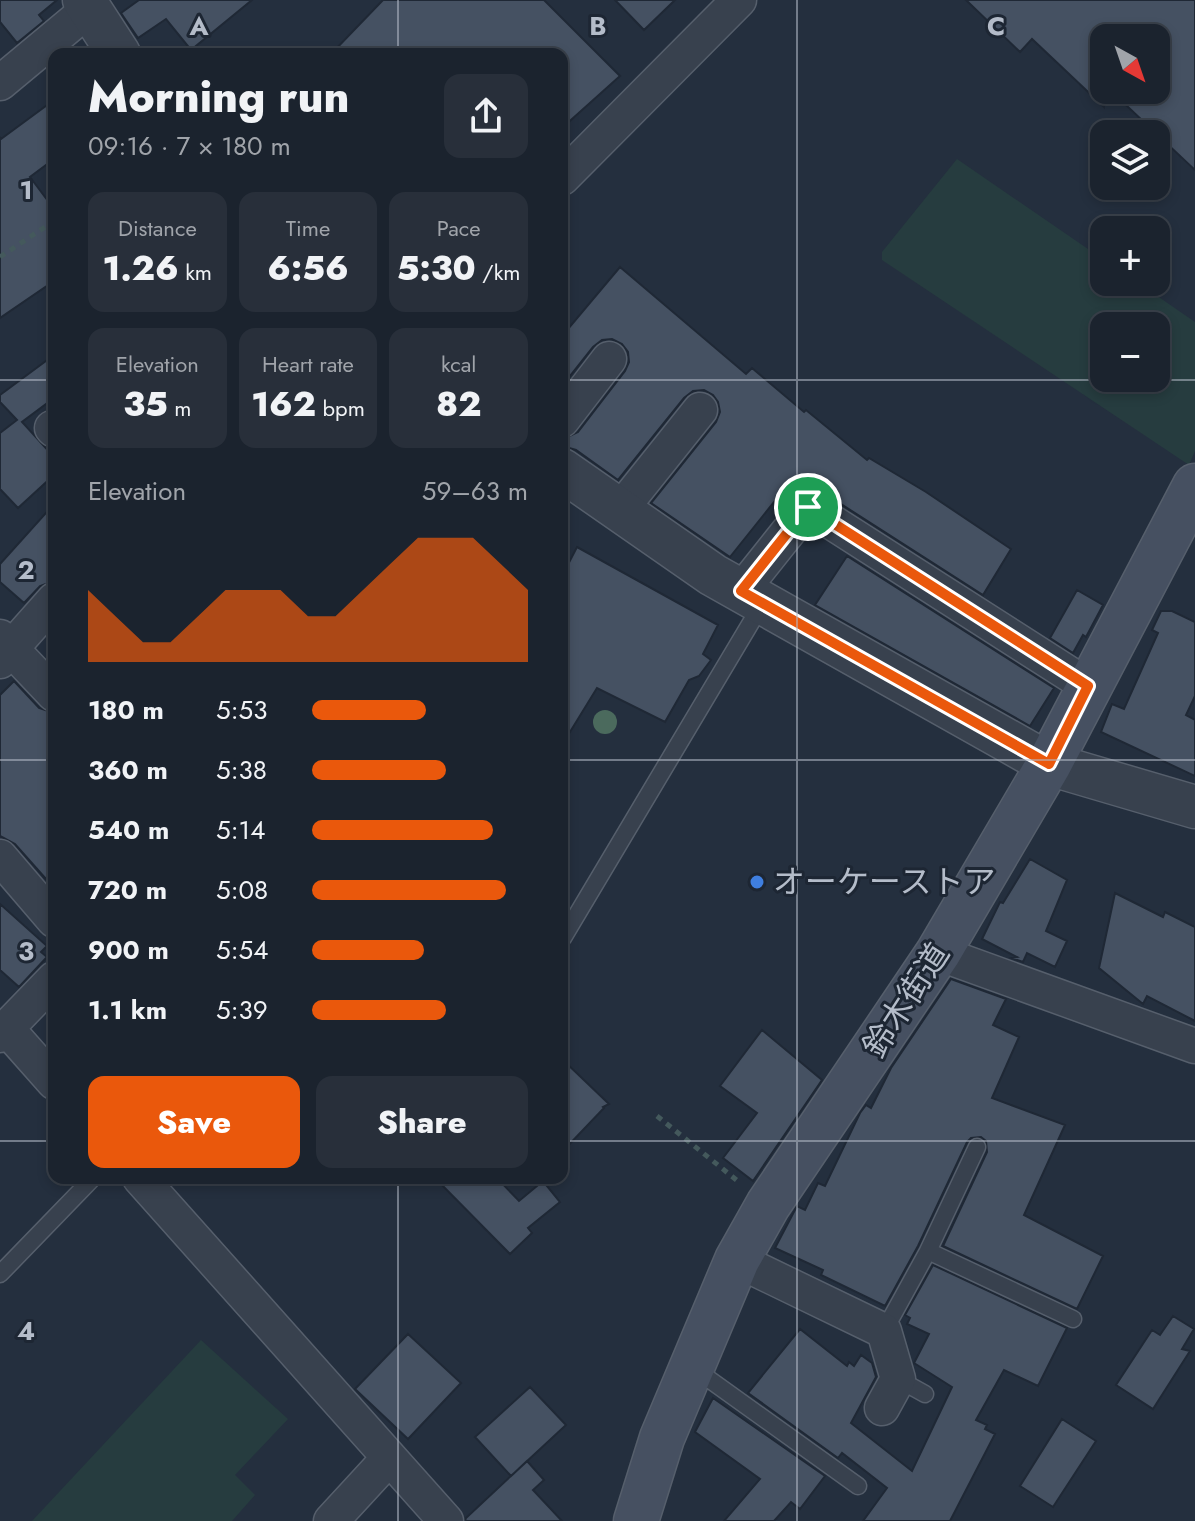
<!DOCTYPE html>
<meta charset="utf-8">
<style>
body{margin:0;font-family:Jost,"Noto Sans JP",sans-serif;background:#282f3a;color:#f1f3f6;height:100vh;display:flex;flex-direction:column;font-size:30px;white-space:nowrap}
*{box-sizing:border-box;margin:0}
p{font-size:26px;color:#a0a4aa}
.icon{flex:none;width:44px;height:44px;fill:none;stroke:currentColor;stroke-width:2;stroke-linecap:round;stroke-linejoin:round}
.map{position:relative;flex:1;overflow:hidden}
.drawer{position:absolute;left:48px;top:48px;width:520px;height:1136px;display:flex;flex-direction:column;background:#1b232e;border-radius:16px;box-shadow:0 4px 12px #0003,0 0 0 2px #39404a}
.drawer>*{flex:none}
.needle{width:52px;rotate:140deg}
.controls{position:absolute;left:1090px;top:24px;display:grid;gap:16px}
.controls a{display:grid;place-items:center;width:80px;height:80px;border-radius:16px;background:#1b232e;box-shadow:0 4px 12px #0003,0 0 0 2px #39404a;font-size:40px}
.pin{position:absolute;display:grid;place-items:center;width:68px;height:68px;color:#fff;margin:-34px;border:4px solid #fff;border-radius:50%;box-shadow:0 2px 8px #0007}
.round{display:grid;place-items:center;flex:none;width:84px;height:84px;border-radius:16px;background:#282f3a}
.overview{display:flex;align-items:center;justify-content:space-between;height:136px;padding:0 40px}
h1{font-size:44px;font-weight:800;line-height:60px}
.stats{display:grid;grid-template-columns:repeat(3,1fr);gap:12px;height:136px;padding:8px 40px}
.stats div{display:grid;align-content:center;border-radius:16px;background:#282f3a;text-align:center}
.stats b{font-size:34px;font-weight:800}
.stats small{font-size:22px;font-weight:400}
.stats p{font-size:22px}
.chart{height:224px;padding:16px 40px}
.chart p{display:flex;justify-content:space-between}
.chart svg{width:100%;height:144px;margin-top:8px;fill:#ea580c;opacity:.7}
.button{display:flex;gap:16px;margin-top:auto;padding:16px 40px}
.button a{flex:1;height:92px;border-radius:16px;background:#ea580c;color:#fff;font-size:32px;font-weight:800;line-height:92px;text-align:center}
.button a+a{background:#282f3a;color:#f1f3f6}
ul{padding:0 40px;list-style:none;font-size:26px}
li{display:grid;grid-template-columns:128px 96px 1fr;align-items:center;height:60px}
li i{height:20px;border-radius:10px;background:#ea580c}
.map>svg:first-child{display:block}
.green{fill:#263c3f;fill-rule:evenodd}
.building{fill:#455162;stroke:#1f2835;stroke-width:2}
.lines{fill:none;stroke-linecap:round;stroke-linejoin:round}
.service-casing{stroke:#565f6c;stroke-width:19}
.minor-casing{stroke:#565f6c;stroke-width:37}
.tertiary-casing{stroke:#565f6c;stroke-width:45}
.secondary-casing{stroke:#565f6c;stroke-width:47}
.path{stroke:#44595c;stroke-width:5;stroke-dasharray:6 6;stroke-linecap:butt}
.service{stroke:#38414e;stroke-width:16}
.minor{stroke:#38414e;stroke-width:34}
.tertiary{stroke:#38414e;stroke-width:42}
.secondary{stroke:#465061;stroke-width:44}
.tree{fill:#4b6a5d}
.route-casing{stroke:#fff;stroke-width:16}
.route{stroke:#ea580c;stroke-width:10}
.grid{fill:none;stroke:#b4bcc9;stroke-width:2;stroke-opacity:0.55}
.shop-dot{fill:#3f7fe0;stroke:#1d2633;stroke-width:3}
.labels{text-anchor:middle;dominant-baseline:central;stroke-width:6;stroke-linejoin:round;paint-order:stroke}
.poi-label{font-size:32px;fill:#b4bcc9;stroke:#1d2633;text-anchor:start}
.street-label{font-size:32px;fill:#b4bcc9;stroke:#1d2633}
.grid-label{font-size:26px;text-anchor:middle;font-weight:bold;fill:#b4bcc9;stroke:#1d2633;stroke-width:6;stroke-linejoin:round;paint-order:stroke}
</style>
<div class="map">
<svg width="1195" height="1521" viewBox="0 0 1195 1521">
<rect width="100%" height="100%" fill="#242f3e"/>
<path class="green" d="M957,159L1104,260V282H1137L1195,322V451L1189,465L882,260V252ZM1104,326H1156V378H1104Z
M201,1340L288,1419L235,1475L255,1495L232,1521H32Z"/>
<path class="building" d="M0,0H57L39,15L44,21L17,43L0,22Z
M139,0H252L191,50L166,19L138,38L121,13Z
M383,0H544L620,76L562,128V54H331Z
M615,0H675L644,30Z
M966,0H1195V170L1110,90H1156V38H1104V107L1032,39L1020,52Z
M54,100V159L30,177L54,209V281L0,318V137L1,139Z
M620,267L746,374L752,368L804,412L806,410L867,460L869,458L926,492L1011,549L983,595L819,490L810,487L800,489L790,482L730,557L651,503L716,422L720,412L718,402L713,395L704,390L693,391L684,398L618,480L576,450L562,446L563,439L578,432L625,371L629,362L628,352L622,344L612,339L602,340L593,347L562,386V336Z
M54,355V398L22,422L54,457V475L18,508L0,489V433L17,420L0,402V395Z
M54,504V581L40,586L24,603L0,582V564Z
M577,547L718,625L703,654L711,660L699,676L689,680L665,722L597,688L562,745V576Z
M847,556L1054,688L1030,726L815,605Z
M1077,590L1103,605L1086,637L1083,635L1073,653L1050,638Z
M1161,611H1172L1195,622V696L1186,715L1195,720V776L1101,732L1112,704L1124,709L1158,633L1152,630Z
M14,681L39,708L54,713V888L15,844L0,836V695Z
M1030,859L1067,880L1046,931L1067,941L1055,967L1027,953L1023,962L1012,958L1017,957L982,939L1000,902L1003,903Z
M1115,893L1163,917L1165,912L1195,927V1021L1147,996L1143,1004L1099,968Z
M0,904L47,946L41,952L47,957L19,987L0,970Z
M951,979L1006,999L993,1025L1019,1037L992,1098L1065,1125L1024,1215L1103,1256L1077,1309L943,1246L987,1152L986,1141L981,1137L971,1138L967,1142L918,1246L885,1306L821,1275L823,1270L775,1248L797,1206L805,1210L818,1183L825,1186L860,1113L866,1105L871,1108L891,1068Z
M762,1030L822,1080L753,1181L723,1158L757,1113L720,1086Z
M562,1059L609,1104L603,1107L604,1108L562,1152Z
M435,1178H497L519,1201L543,1181L560,1202L528,1228L532,1233L510,1254Z
M933,1265L1067,1328L1038,1386L1004,1370L976,1420L987,1425L985,1429L995,1434L950,1521H863L887,1488L842,1453L838,1458L748,1393L800,1329L847,1366L849,1362L854,1366L861,1355L872,1363L876,1377L851,1423L912,1471L952,1387L914,1363L929,1334L907,1324L910,1318L905,1315Z
M1173,1316L1194,1329L1182,1349L1190,1351L1153,1409L1116,1385L1152,1330L1160,1335Z
M408,1334L461,1383L408,1439L355,1389Z
M530,1387L566,1425L511,1476L475,1437Z
M713,1398L825,1476L800,1509L791,1502L774,1521H724L760,1479L695,1432Z
M1062,1419L1096,1441L1053,1507L1020,1486Z
M527,1461L544,1480L533,1490L562,1521H465L466,1518Z"/>
<g class="lines">
<g class="service-casing">
<path id="service" d="M563,938L762,604
M928,1251L1073,1319
M0,1274L93,1178
M884,1331L928,1251L977,1147
M692,1367L858,1486
M898,1379L925,1394"/>
</g>
<g class="minor-casing">
<path id="minor" d="M0,83L89,9
M562,178L739,0
M562,420L609,359
M52,428L54,430
M620,510L700,410
M741,591L808,507L1088,686
M0,637L54,694
M0,661L54,600
M0,857L54,920
M938,953L1195,1046
M8,1030L54,1082
M0,1035L54,979
M140,1178L446,1521
M737,1260L884,1331L898,1379L882,1408
M331,1521L389,1458"/>
</g>
<g class="tertiary-casing">
<path id="tertiary" d="M84,0L119,54
M562,470L713,575L1049,764L1195,807"/>
</g>
<g class="secondary-casing">
<path id="secondary" d="M636,1521L662,1438L737,1260L768,1205L938,953L1049,764L1195,486"/>
</g>
<path class="path" d="M0,257L54,221
M657,1116L739,1182"/>
<use href="#service" class="service"/>
<use href="#minor" class="minor"/>
<use href="#tertiary" class="tertiary"/>
<use href="#secondary" class="secondary"/>
</g>
<circle class="tree" cx="605" cy="722" r="12"/>
<g class="lines">
<g class="route-casing">
<path id="route" d="M808,507L1088,686L1049,764L741,591Z"/>
</g>
<use href="#route" class="route"/>
</g>
<path class="grid" d="M398,0V54M797,0V1521M0,380H54M562,380H1195M0,760H54M562,760H1195M0,1141H54M562,1141H1195M398,1178V1521"/>
<circle class="shop-dot" cx="757" cy="882" r="8"/>
<g class="labels">
<g class="poi-label">
<text x="773" y="882">オーケーストア</text>
</g>
<g class="street-label">
<text transform="translate(906 1000) rotate(-57)">鈴木街道</text>
</g>
</g>
<g class="grid-label">
<text x="199" y="35">A</text>
<text x="598" y="35">B</text>
<text x="996" y="35">C</text>
<text x="26" y="199">1</text>
<text x="26" y="579">2</text>
<text x="26" y="960">3</text>
<text x="26" y="1340">4</text>
</g>
</svg>
<div class="controls">
<a><svg class="needle" viewBox="-14 -14 28 28"><path d="M0-13l5 13h-10z" fill="#e53935"/><path d="M0 13l5-13h-10z" fill="#a0a4aa"/></svg></a>
<a><svg class="icon" aria-label="layers" viewBox="0 0 24 24"><path d="M12 4l9 5-9 5-9-5zM3 14l9 5 9-5"/></svg></a>
<a>+</a>
<a>−</a>
</div>
<div class="pin" style="left:808px;top:507px;background:#1e9e55"><svg class="icon" aria-label="arrive" viewBox="0 0 24 24"><path d="M6 21V4h12l-3 4 3 4H6"/></svg></div>
<section class="drawer">
<div class="overview"><div><h1>Morning run</h1><p>09:16 · 7 × 180 m</p></div><a class="round"><svg class="icon" aria-label="share" viewBox="0 0 24 24"><path d="M12 15V3M7 8l5-5 5 5M5 13v7h14v-7"/></svg></a></div>
<div class="stats">
<div><p>Distance</p><b>1.26<small> km</small></b></div>
<div><p>Time</p><b>6:56</b></div>
<div><p>Pace</p><b>5:30<small> /km</small></b></div>
</div>
<div class="stats">
<div><p>Elevation</p><b>35<small> m</small></b></div>
<div><p>Heart rate</p><b>162<small> bpm</small></b></div>
<div><p>kcal</p><b>82</b></div>
</div>
<div class="chart"><p><span>Elevation</span>59–63 m</p>
<svg viewBox="0 0 160 44" preserveAspectRatio="none"><path d="M0 44V22L10 30L20 38L30 38L40 30L50 22L60 22L70 22L80 30L90 30L100 22L110 14L120 6L130 6L140 6L150 14L160 22V44z"/></svg>
</div>
<ul>
<li><b>180 m</b>5:53<i style="width:53%"></i></li>
<li><b>360 m</b>5:38<i style="width:62%"></i></li>
<li><b>540 m</b>5:14<i style="width:84%"></i></li>
<li><b>720 m</b>5:08<i style="width:90%"></i></li>
<li><b>900 m</b>5:54<i style="width:52%"></i></li>
<li><b>1.1 km</b>5:39<i style="width:62%"></i></li>
</ul>
<div class="button"><a>Save</a><a>Share</a></div>
</section>
</div>
